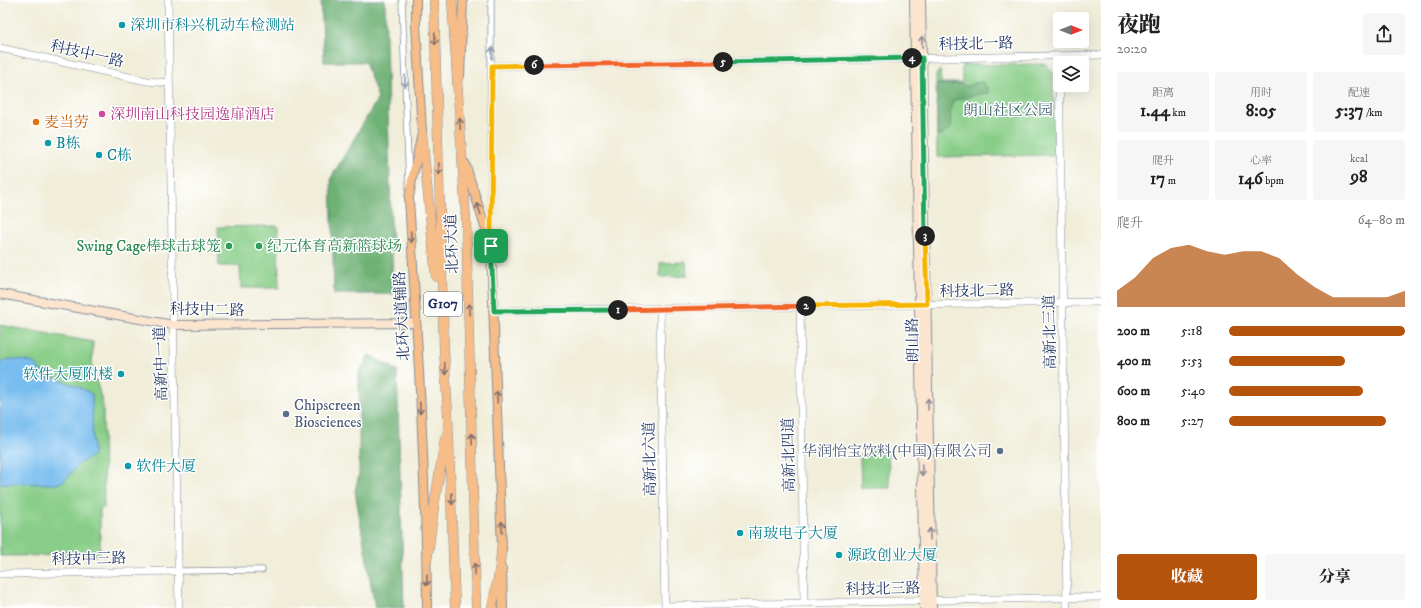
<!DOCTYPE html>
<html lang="zh">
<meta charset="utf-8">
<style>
body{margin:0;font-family:"IM FELL DW Pica","Noto Serif SC",serif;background:#f6f6f6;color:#222;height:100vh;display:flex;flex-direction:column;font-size:15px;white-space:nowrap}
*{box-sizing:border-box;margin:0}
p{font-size:13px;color:#767676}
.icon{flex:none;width:22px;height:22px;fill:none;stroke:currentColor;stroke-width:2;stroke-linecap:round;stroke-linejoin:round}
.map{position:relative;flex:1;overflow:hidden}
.drawer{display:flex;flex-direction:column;background:#fff;width:320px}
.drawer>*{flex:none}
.needle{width:26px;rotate:90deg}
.fabs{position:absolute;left:1053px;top:12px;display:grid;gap:8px}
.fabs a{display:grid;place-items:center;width:36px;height:36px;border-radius:4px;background:#fff;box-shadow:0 4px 16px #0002;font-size:20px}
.pin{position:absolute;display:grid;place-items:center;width:34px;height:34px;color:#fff;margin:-17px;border-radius:8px;box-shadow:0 2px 6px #0006}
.km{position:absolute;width:20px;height:20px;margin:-10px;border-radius:50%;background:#222;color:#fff;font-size:11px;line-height:20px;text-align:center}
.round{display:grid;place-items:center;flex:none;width:42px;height:42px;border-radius:4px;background:#f6f6f6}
.head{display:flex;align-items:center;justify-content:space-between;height:68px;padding:0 16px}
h1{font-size:22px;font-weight:800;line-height:30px}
.figures{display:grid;grid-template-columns:repeat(3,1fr);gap:6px;height:68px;padding:4px 16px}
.figures div{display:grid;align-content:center;border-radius:4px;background:#f6f6f6;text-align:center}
.figures b{font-size:17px;font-weight:800}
.figures small{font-size:11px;font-weight:400}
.figures p{font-size:11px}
.chart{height:112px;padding:8px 16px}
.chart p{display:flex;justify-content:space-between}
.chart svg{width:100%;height:72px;margin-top:4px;fill:#b45309;opacity:.7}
.action{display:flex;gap:8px;margin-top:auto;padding:8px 16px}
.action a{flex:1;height:46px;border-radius:4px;background:#b45309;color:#fff;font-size:16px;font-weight:800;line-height:46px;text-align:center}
.action a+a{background:#f6f6f6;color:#222}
ul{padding:0 16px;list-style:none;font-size:13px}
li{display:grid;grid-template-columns:64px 48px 1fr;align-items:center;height:30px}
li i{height:10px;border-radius:5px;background:#b45309}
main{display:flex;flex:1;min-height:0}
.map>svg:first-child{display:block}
.green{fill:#89ce88;stroke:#527e73}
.forest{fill:#6eb174;stroke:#447069}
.water{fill:#78bdef;stroke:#4a76a6}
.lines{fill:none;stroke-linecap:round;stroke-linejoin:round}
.minor-casing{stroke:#868e9b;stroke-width:7}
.tertiary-casing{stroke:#868e9b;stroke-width:8}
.secondary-casing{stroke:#868e9b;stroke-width:10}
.primary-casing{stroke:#868e9b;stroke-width:10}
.trunk-casing{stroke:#868e9b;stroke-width:10}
.minor{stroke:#fff;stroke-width:5.5}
.tertiary{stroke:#fff;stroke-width:7}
.secondary{stroke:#fce5cf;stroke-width:8}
.primary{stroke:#f7bd88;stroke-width:8}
.trunk{stroke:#f7bd88;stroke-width:9}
.oneway{stroke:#7e6f71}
.oneway2{stroke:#8c8a96}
.oneway3{stroke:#8d97ae}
.split-1-casing{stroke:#fff;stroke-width:8}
.split-2-casing{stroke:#fff;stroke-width:8}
.split-3-casing{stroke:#fff;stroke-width:8}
.split-4-casing{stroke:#fff;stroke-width:8}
.split-5-casing{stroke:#fff;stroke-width:8}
.split-6-casing{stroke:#fff;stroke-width:8}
.split-7-casing{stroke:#fff;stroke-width:8}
.split-1{stroke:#22a559;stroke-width:5}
.split-2{stroke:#f0652b;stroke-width:5}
.split-3{stroke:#f5b400;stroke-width:5}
.split-4{stroke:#22a559;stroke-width:5}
.split-5{stroke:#22a559;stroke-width:5}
.split-6{stroke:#f0652b;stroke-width:5}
.split-7{stroke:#f5b400;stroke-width:5}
.culture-dot{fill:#0f9aa8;stroke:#fff;stroke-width:1.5}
.hotel-dot{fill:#d1479c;stroke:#fff;stroke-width:1.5}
.food-dot{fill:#e8710a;stroke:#fff;stroke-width:1.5}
.leisure-dot{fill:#2e9e5b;stroke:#fff;stroke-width:1.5}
.service-dot{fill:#5c6f8a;stroke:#fff;stroke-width:1.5}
.labels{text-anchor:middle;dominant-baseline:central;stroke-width:3;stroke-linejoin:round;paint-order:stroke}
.shield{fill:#fff;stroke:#5f6d8e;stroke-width:1}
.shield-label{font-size:14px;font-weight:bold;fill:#1b2f5e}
.culture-label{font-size:15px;fill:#0d838f;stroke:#fff;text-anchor:start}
.street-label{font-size:15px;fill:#1b2f5e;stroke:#fff}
.park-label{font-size:15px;fill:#3c5f6b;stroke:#fff}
.hotel-label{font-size:15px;fill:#b23c85;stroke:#fff;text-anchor:start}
.food-label{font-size:15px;fill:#c56008;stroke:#fff;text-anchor:start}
.leisure-label{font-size:15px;fill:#27864d;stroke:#fff;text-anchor:end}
.service-label{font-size:15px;fill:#4e5e75;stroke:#fff;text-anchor:start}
</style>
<main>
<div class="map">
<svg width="1101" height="608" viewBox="0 0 1101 608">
<rect width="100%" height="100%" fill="#fff"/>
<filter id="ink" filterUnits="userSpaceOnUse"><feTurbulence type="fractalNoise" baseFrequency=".025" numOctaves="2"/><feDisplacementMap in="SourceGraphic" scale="8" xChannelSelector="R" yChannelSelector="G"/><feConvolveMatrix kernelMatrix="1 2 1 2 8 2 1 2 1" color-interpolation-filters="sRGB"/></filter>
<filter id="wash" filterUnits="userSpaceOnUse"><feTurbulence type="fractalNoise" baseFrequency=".012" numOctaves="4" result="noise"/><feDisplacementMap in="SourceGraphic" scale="16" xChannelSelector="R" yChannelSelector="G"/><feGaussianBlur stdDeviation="0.9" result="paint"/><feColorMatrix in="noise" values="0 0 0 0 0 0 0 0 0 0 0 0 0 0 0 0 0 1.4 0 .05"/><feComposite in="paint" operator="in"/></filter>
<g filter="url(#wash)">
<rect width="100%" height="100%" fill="#f0edd8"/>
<path class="green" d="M1046,64L1053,73L1055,155L937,157L936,76L937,73L940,70L941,83H962V65Z
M278,226L279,288H241L240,266H219L218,227Z
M686,262L687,276L660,277V263Z
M0,325L93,342L92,364L103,406L104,508H100V555L0,556Z
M866,450H882L888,454L890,488H861L860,458L861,454Z"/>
<path class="forest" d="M321,0H385L393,294H334L331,178L378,98L365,62H324Z
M982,82L987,88L989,93C978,93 966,98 954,100C949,107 951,120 951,128L943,134L937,135V84H962L966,87L974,83Z
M369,355L397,370L404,608H375L355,491L359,475V372Z"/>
<path class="water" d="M8,359L21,360L34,363L45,375L77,386L92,394L93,455C89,459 84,460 79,464C71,471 67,483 55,484L0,483V363Z"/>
</g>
<g filter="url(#ink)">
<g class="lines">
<g class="minor-casing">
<path id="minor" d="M402,0L409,186
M491,0V240
M179,571L262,570"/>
</g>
<g class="tertiary-casing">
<path id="tertiary" d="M168,0L173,307L179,608
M0,48L147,81L169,83
M1059,56L1067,608
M492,66L1101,55
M800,306L804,603
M660,309L665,608
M494,311L1101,302
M0,574L179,571
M665,606L1101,597"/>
</g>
<g class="secondary-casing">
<path id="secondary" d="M914,0L924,608
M921,0L932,608
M0,294L173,325L416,323"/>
</g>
<g class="primary-casing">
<path id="primary" d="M416,0V24L422,133L412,180L409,198C417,334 426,471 427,608
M460,76L463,0
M465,163L491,246L502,550
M502,569L503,608"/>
</g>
<g class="trunk-casing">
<path id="trunk" d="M434,0L444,350L448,414L455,608
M452,0L466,219L476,608
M422,133L436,277
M427,561L434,507L445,439
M492,608L499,573L502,543"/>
</g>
<use href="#minor" class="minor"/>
<use href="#tertiary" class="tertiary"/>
<use href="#secondary" class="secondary"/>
<use href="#primary" class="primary"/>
<use href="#trunk" class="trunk"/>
</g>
<defs><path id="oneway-shaft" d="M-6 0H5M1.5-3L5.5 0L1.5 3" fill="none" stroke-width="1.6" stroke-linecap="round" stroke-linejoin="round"/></defs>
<g class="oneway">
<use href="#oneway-shaft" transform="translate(435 39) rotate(88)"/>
<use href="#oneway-shaft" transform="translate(460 124) rotate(-93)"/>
<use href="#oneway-shaft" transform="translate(439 169) rotate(88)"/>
<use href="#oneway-shaft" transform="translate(479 209) rotate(-108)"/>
<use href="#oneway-shaft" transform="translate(411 237) rotate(87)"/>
<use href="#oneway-shaft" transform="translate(469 309) rotate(-91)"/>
<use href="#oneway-shaft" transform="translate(445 369) rotate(86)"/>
<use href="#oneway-shaft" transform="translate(497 397) rotate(-92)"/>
<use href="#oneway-shaft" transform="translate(420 408) rotate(88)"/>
<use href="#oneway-shaft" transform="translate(472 439) rotate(-91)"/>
<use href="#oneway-shaft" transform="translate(452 499) rotate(88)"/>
<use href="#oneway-shaft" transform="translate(502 527) rotate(-92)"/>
<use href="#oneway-shaft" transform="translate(475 569) rotate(-91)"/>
<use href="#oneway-shaft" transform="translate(427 580) rotate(90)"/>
</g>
<g class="oneway2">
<use href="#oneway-shaft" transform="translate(922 42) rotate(-91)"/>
<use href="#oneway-shaft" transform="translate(928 404) rotate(-91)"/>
<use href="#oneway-shaft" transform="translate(922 470) rotate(89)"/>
<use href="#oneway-shaft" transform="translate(930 534) rotate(-91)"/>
</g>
<g class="oneway3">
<use href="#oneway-shaft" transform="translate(492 53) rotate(-91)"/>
<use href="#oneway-shaft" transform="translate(405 81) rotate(88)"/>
</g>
</g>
<g class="lines" filter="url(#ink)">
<g class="split-1-casing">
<path id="split-1" d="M491,246L494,311L618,310"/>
</g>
<g class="split-2-casing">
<path id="split-2" d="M618,310L806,306"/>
</g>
<g class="split-3-casing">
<path id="split-3" d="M806,306L927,304L925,236"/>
</g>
<g class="split-4-casing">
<path id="split-4" d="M912,58H922L925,236"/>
</g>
<g class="split-5-casing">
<path id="split-5" d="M723,62L912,58"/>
</g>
<g class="split-6-casing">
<path id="split-6" d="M534,65L723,62"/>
</g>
<g class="split-7-casing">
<path id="split-7" d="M491,246L492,66L534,65"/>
</g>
<use href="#split-1" class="split-1"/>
<use href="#split-2" class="split-2"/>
<use href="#split-3" class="split-3"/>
<use href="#split-4" class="split-4"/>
<use href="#split-5" class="split-5"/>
<use href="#split-6" class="split-6"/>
<use href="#split-7" class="split-7"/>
</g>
<g class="culture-dot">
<circle cx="122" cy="25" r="4"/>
<circle cx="48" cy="143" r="4"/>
<circle cx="99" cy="155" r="4"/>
<circle cx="121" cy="374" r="4"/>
<circle cx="128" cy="466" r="4"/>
<circle cx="740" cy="533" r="4"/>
<circle cx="839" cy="555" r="4"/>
</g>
<circle class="hotel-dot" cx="102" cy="114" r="4"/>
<circle class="food-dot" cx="36" cy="122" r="4"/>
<g class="leisure-dot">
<circle cx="229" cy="246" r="4"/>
<circle cx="259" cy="246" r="4"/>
</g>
<g class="service-dot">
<circle cx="286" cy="414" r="4"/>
<circle cx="1000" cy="451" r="4"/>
</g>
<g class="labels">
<rect class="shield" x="424" y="292" width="38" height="24" rx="3"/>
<g class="shield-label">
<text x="443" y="304">G107</text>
</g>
<g class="culture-label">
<text x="130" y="25">深圳市科兴机动车检测站</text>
<text x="56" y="143">B栋</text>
<text x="107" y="155">C栋</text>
<text x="113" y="374" text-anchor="end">软件大厦附楼</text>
<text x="136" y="466">软件大厦</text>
<text x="748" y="533">南玻电子大厦</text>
<text x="847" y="555">源政创业大厦</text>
</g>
<g class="street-label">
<text transform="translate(976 44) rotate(-1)">科技北一路</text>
<text transform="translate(87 54) rotate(13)">科技中一路</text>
<text transform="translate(452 244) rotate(-92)">北环大道</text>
<text transform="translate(977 291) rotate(-1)">科技北二路</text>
<text transform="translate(207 310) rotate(1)">科技中二路</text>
<text transform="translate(402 316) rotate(-93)">北环大道辅路</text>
<text transform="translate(1050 332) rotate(-91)">高新北三道</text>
<text transform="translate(913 340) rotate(-91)">朗山路</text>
<text transform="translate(161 364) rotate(-92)">高新中一道</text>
<text transform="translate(789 455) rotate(-91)">高新北四道</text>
<text transform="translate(650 459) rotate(-91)">高新北六道</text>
<text transform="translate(89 559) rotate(-1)">科技中三路</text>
<text transform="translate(883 589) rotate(-1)">科技北三路</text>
</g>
<g class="park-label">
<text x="1008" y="110">朗山社区公园</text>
</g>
<g class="hotel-label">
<text x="110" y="114">深圳南山科技园逸扉酒店</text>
</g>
<g class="food-label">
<text x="44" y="122">麦当劳</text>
</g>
<g class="leisure-label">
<text x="221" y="246">Swing Cage棒球击球笼</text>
<text x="267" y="246" text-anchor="start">纪元体育高新篮球场</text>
</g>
<g class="service-label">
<text x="294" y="405">Chipscreen<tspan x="294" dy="17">Biosciences</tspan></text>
<text x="992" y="451" text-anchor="end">华润怡宝饮料(中国)有限公司</text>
</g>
</g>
</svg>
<div class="fabs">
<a><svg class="needle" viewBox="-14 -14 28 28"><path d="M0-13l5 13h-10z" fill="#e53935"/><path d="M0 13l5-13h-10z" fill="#767676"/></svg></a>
<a><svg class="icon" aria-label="layers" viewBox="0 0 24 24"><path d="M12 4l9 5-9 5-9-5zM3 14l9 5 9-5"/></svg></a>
</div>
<div class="pin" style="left:491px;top:246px;background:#1e9e55"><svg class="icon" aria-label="arrive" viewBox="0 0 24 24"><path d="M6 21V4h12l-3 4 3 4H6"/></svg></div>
<b class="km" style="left:618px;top:310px">1</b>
<b class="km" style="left:806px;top:306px">2</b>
<b class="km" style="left:925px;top:236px">3</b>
<b class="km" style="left:912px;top:58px">4</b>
<b class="km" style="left:723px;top:62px">5</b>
<b class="km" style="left:534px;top:65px">6</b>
</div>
<section class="drawer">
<div class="head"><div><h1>夜跑</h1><p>20:20</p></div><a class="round"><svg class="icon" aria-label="share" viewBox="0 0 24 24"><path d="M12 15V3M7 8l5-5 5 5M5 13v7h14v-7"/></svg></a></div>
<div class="figures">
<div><p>距离</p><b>1.44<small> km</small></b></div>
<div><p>用时</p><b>8:05</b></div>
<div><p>配速</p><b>5:37<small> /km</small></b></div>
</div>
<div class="figures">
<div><p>爬升</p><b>17<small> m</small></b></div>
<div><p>心率</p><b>146<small> bpm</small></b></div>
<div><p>kcal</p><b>98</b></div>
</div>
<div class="chart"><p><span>爬升</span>64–80 m</p>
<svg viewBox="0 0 160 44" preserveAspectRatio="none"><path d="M0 44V34L10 26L20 14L30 8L40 6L50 10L60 12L70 10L80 10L90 14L100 24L110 32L120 38L130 38L140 38L150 38L160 34V44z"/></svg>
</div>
<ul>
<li><b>200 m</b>5:18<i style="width:100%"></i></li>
<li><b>400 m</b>5:53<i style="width:66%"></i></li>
<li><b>600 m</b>5:40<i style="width:76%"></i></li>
<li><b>800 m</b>5:27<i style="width:89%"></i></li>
</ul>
<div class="action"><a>收藏</a><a>分享</a></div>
</section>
</main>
